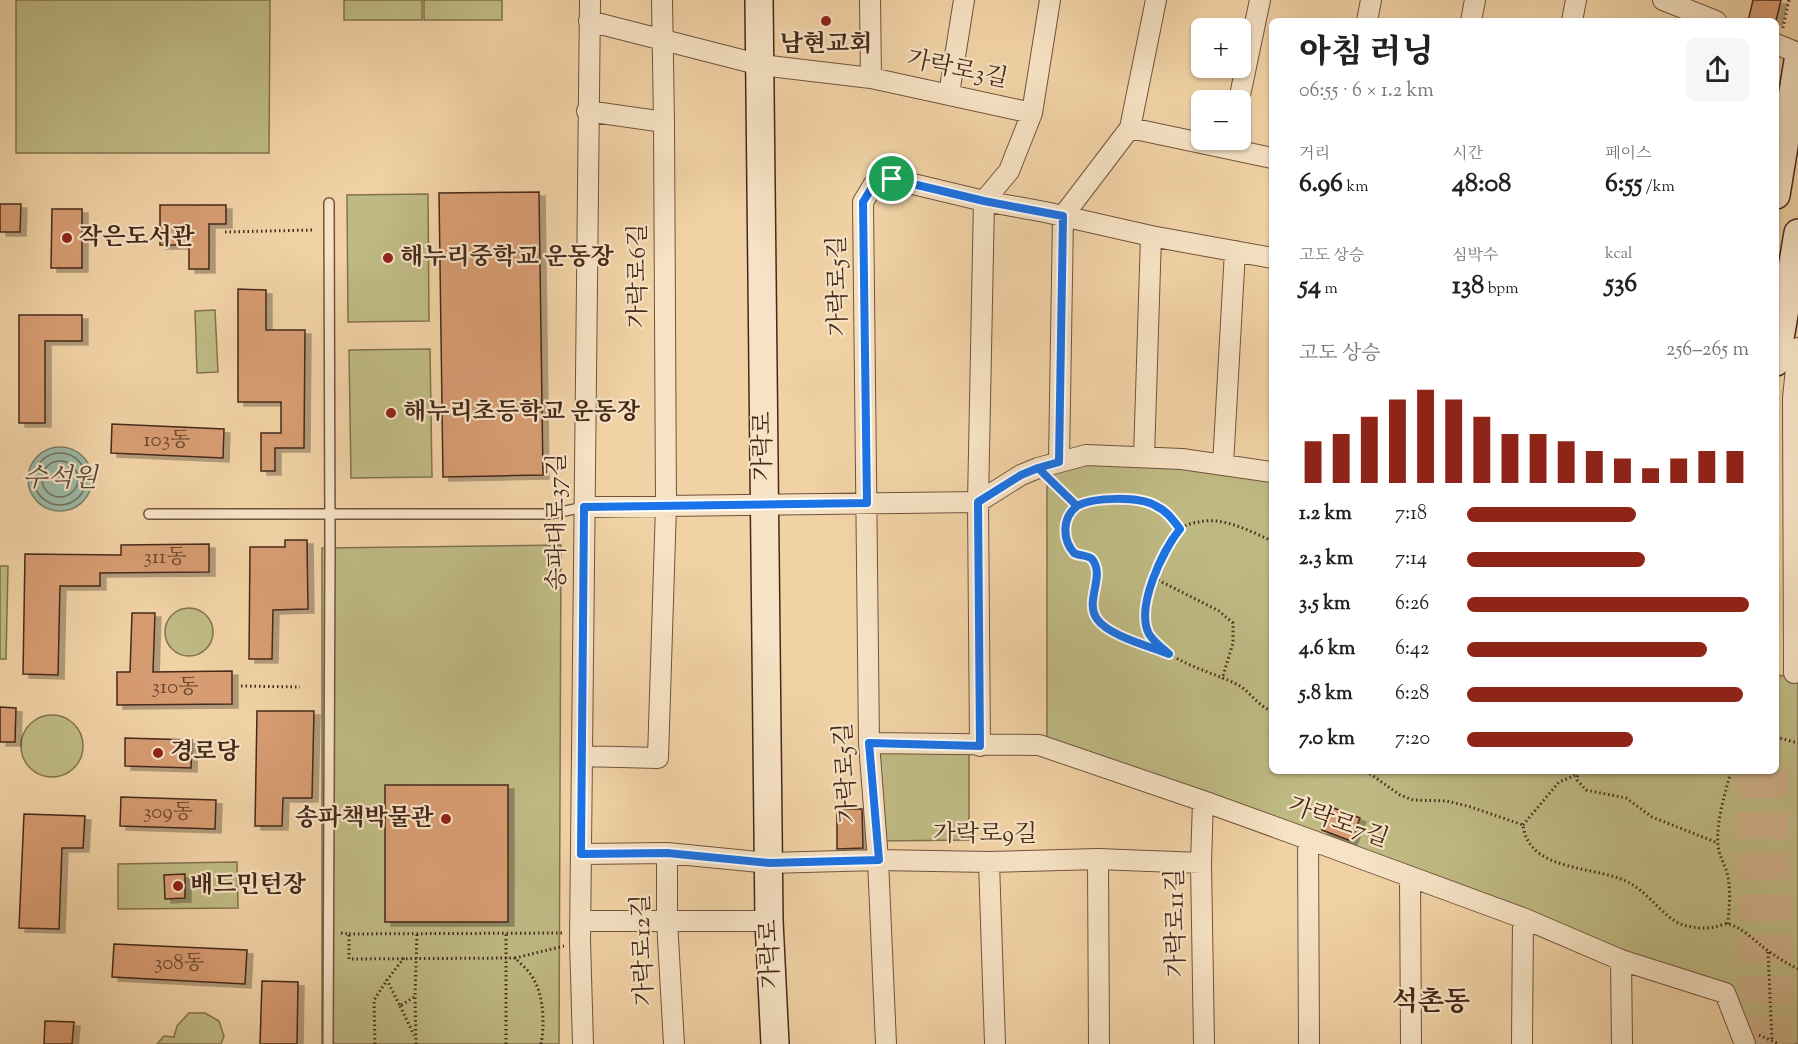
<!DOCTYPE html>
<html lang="ko">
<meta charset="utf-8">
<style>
body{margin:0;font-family:"Sorts Mill Goudy","Noto Serif KR",serif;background:#f6f6f6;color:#222;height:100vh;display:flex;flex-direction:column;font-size:22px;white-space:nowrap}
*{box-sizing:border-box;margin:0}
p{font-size:20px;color:#767676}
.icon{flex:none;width:33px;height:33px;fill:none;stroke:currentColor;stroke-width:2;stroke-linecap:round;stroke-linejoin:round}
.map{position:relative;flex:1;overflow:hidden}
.side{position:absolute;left:1269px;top:18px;width:510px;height:756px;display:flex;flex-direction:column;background:#fff;border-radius:9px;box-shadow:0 2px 4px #0004}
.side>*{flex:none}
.controls{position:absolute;left:1191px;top:18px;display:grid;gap:12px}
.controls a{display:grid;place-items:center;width:60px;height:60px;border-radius:9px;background:#fff;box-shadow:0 2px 4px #0004;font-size:30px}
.pin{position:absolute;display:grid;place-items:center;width:51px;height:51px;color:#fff;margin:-26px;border:3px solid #fff;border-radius:50%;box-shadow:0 2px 6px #0007}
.round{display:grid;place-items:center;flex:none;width:63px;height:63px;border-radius:9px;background:#f6f6f6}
.overview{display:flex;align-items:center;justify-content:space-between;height:102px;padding:0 30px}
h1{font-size:33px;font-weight:800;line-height:45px}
.stats{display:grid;grid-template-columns:repeat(3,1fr);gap:9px;height:102px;padding:6px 30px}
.stats div{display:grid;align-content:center}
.stats b{font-size:26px;font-weight:800}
.stats small{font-size:16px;font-weight:400}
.stats p{font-size:16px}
.chart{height:168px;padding:12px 30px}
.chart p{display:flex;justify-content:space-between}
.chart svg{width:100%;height:108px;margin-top:6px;stroke:#8f2418;stroke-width:6}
ul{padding:0 30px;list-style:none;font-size:20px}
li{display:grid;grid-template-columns:96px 72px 1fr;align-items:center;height:45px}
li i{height:15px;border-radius:8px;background:#8f2418}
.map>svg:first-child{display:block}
.green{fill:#bfba83;stroke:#82724e;stroke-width:1.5}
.water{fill:#9bb8a4;stroke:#797f6d;stroke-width:1.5}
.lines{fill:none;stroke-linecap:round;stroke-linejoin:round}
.shore{stroke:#70705f;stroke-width:1.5}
.building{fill:#d79c72;stroke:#46291a;stroke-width:1.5;filter:url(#shadow)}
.secondary-tunnel{stroke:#cfb089;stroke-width:27;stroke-dasharray:27 14;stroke-linecap:butt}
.lane-casing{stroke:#71533d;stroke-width:12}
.street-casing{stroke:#71533d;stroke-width:22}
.secondary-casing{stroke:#46291a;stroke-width:30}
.path{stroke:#46291a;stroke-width:3;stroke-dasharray:1.5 3;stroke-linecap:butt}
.lane{stroke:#f6e2c4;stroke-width:9}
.street{stroke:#f6e2c4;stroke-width:20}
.secondary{stroke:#f6e2c4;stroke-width:27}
.route-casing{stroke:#fff;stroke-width:12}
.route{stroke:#1a73e8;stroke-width:8}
.poi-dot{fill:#8f2418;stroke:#f6e2c4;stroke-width:2}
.labels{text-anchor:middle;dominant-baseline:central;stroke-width:4.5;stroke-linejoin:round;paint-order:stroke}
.number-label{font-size:21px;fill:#6a4630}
.poi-label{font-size:24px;font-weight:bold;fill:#46291a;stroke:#f6e2c4;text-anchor:start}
.street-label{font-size:24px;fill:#46291a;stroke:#f6e2c4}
.water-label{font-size:26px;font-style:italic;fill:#574636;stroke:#f6e2c4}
.quarter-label{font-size:27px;font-weight:bold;fill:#46291a;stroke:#f6e2c4}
</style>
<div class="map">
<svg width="1798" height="1044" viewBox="0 0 1798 1044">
<defs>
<filter id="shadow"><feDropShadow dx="6" dy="4" stdDeviation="0" flood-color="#0004"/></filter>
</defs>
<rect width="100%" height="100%" fill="#f1d2a5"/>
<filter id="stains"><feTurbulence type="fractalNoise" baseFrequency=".00333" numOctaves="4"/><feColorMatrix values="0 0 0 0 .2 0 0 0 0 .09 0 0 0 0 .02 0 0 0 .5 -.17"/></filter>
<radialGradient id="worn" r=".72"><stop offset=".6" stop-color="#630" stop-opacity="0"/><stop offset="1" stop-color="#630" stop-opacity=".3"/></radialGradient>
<path class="green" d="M16,0H270L269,153H16Z
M344,0H422V20H344Z
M424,0H502V20H424Z
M428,194L429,321L348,322L347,195Z
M215,310L218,372L197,373L195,311Z
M430,349L432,477L351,478L349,350Z
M1087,458L1272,476V771H1776V675L1798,678V1044H1749L1730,990L1047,746V468Z
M561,545L559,1044H322V548Z
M0,566H8L6,659H0Z
M165 632a24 24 0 1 1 48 0a24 24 0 1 1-48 0Z
M21 746a31 31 0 1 1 62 0a31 31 0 1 1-62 0Z
M876,747L969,749V840L877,841Z
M237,862L238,908L118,909V864Z
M189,1013H205L219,1021L224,1036L221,1044H157L164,1036L174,1037L177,1026Z"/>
<path class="water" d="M28 479a32 32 0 1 1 64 0a32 32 0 1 1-64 0Z"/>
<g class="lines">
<path class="shore" d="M34 479a26 26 0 1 1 52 0a26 26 0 1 1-52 0Z
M42 479a18 18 0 1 1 36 0a18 18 0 1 1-36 0Z"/>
</g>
<path class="building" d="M1753,0H1781L1776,21H1748Z
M539,192L543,475L443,477L439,193Z
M0,204H21L20,232H0Z
M160,205H226V224H209V269H189V245H160Z
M52,209H82V268H51Z
M238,289L266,290V330H305L304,448H275V471H261V433H281V402H238Z
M19,315H82V341H45V423H19Z
M112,424L224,429L223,458L111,453Z
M285,540H307L308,609L273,610L272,659H249L250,547H285Z
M209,544V572L100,573V586H60L58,675L23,674L25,554L121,555V545Z
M132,613H155L153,672L232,671V704L117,705V672H130Z
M0,707L16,708L15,742H0Z
M257,711H314L312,798H283L282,826H255Z
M125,738L192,740L191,768L125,766Z
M385,785H508V922H385Z
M121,797L216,800L215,829L120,826Z
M1331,807L1360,818L1351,841L1322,830Z
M837,809H862L863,848L837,849Z
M24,814L85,816L83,848H62L59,929L19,928Z
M185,874V898L165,899L164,875Z
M114,944L247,950L245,984L112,977Z
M262,981L298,982L297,1044H260Z
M45,1021L74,1022L72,1044H44Z"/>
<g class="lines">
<path class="secondary-tunnel" d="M1750,771L1754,1044
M1774,771L1781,1044"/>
<g class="lane-casing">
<path id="lane" d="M149,514H551L584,507
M328,1044L330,548L329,203"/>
</g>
<g class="street-casing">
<path id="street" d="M662,0L664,122
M870,0L871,78
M1663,0L1716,21
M589,21L761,65L871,78L1032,113
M1367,21L1371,0
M1471,21L1475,0
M1572,21L1576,0
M1776,44L1798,53
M949,94L964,0
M1239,100L1260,0
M1130,128L1272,158
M1144,457L1151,236
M1059,462L1063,216L1130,128L1156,0
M1223,465L1235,251
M584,507L978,502L1021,475L1038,468L1086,455L1182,459L1272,472
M1794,673L1793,398L1798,348
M869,743L1039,745L1203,801L1308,839L1523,918L1621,960L1725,993L1745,1044
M980,746L978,502L984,201L1009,171L1032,113L1050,0
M582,756L658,758L666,506L664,122L587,111
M1203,801L1201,863L1204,1044
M1308,839L1309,1044
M667,853V921L674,1044
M581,854L667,853L769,863L878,860L989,862L1098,859L1201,863
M1098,859L1099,1044
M989,862L995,1044
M1410,877L1411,1044
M581,921H769
M1621,960L1622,1044
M583,1044L580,941L590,0
M886,1044L878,860L869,743L863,202L874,184L892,179L984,201L1045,212L1151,236L1272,258
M1522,1044L1523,918"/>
</g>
<g class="secondary-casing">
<path id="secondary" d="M759,0L769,921L775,1044
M1776,195L1798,61
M1776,362L1798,233"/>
</g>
<path class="path" d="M1783,28L1789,0
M225,232L313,230
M1053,482L1077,505
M1272,541C1250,531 1222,516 1198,522C1192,523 1185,525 1181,529C1161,545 1137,610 1150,634C1166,663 1213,671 1240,686C1251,693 1259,707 1272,711
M1154,578L1219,611L1233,623V643L1222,679
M1166,653C1140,642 1085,632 1093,594C1096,581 1098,569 1090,558C1084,556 1078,557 1073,552C1061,540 1062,516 1076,506C1091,496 1136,497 1153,504C1165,509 1173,519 1180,529
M241,686L300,687
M1776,737L1798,743
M1366,771L1400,795L1413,800L1447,801L1471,807L1523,825C1529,875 1601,864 1633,885C1651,896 1664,918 1683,925C1694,928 1704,929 1715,927C1719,926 1725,923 1728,924C1741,927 1753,939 1763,947C1773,955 1786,963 1798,969
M1578,771L1577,780L1586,790L1626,798L1652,817L1718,843
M1523,825L1559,782L1576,775
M1728,924C1729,908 1731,893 1728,877C1726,866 1719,857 1718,845C1716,821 1725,794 1731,771
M341,933L349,934V959L515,958
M349,934L564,933
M1768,952L1772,1040
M404,958L387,980L400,1006L414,997
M400,1006L415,1037
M1759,1035L1779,1044
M375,1044L374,1000L387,980
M416,1044L415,996L417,934
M506,1044V933
M541,1044C545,1024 544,993 531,975C527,969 520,963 515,958L564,946"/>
<use href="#lane" class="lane"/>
<use href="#street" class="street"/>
<use href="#secondary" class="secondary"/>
</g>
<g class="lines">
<g class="route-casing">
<path id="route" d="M892,179L874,184L863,202L867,503L584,507L581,854L667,853L769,863L879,860L869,743L980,746L978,502L1021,475L1038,468L1077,506C1094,497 1139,496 1156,506C1167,511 1173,520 1180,529C1163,550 1135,607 1149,634C1154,642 1162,648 1169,654C1149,646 1109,636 1097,619C1084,601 1106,576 1092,559C1088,555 1079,556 1074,553C1062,539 1062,518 1077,506L1038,468L1059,462L1063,216L984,201L892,179"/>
</g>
<use href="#route" class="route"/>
</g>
<g class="poi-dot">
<circle cx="826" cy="21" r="6"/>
<circle cx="67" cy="238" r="6"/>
<circle cx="388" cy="258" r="6"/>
<circle cx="391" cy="413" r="6"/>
<circle cx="158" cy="753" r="6"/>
<circle cx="446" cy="819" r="6"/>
<circle cx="178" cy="886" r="6"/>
</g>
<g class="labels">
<g class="number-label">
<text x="167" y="441">103동</text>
<text x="165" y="558">311동</text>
<text x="175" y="688">310동</text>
<text x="168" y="813">309동</text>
<text x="179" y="964">308동</text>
</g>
<g class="poi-label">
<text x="826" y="45" text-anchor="middle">남현교회</text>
<text x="79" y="238">작은도서관</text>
<text x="400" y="258">해누리중학교 운동장</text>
<text x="403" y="413">해누리초등학교 운동장</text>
<text x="170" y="753">경로당</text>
<text x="434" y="819" text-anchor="end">송파책박물관</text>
<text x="190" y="886">배드민턴장</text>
</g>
<g class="street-label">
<text transform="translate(957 70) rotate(12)">가락로3길</text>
<text transform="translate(639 276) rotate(-90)">가락로6길</text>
<text transform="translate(839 286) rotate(-91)">가락로5길</text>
<text transform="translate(764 446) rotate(-90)">가락로</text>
<text transform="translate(558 522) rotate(-90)">송파대로37길</text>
<text transform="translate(847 773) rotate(-93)">가락로5길</text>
<text transform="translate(1338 823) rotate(20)">가락로7길</text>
<text x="985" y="835">가락로9길</text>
<text transform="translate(1177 923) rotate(-91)">가락로11길</text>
<text transform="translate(644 950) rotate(-92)">가락로12길</text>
<text transform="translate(771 954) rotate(-92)">가락로</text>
</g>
<g class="water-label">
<text x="60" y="479">수석원</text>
</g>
<g class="quarter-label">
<text x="1431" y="1003">석촌동</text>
</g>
</g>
<rect width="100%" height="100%" filter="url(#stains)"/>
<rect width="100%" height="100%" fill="url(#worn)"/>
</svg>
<div class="controls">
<a>+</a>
<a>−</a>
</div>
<div class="pin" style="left:892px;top:179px;background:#1e9e55"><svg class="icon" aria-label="arrive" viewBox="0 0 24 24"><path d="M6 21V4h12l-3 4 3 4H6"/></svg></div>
<section class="side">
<div class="overview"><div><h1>아침 러닝</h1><p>06:55 · 6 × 1.2 km</p></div><a class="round"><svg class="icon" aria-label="share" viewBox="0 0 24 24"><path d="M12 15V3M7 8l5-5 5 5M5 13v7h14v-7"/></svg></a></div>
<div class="stats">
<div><p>거리</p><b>6.96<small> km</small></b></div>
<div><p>시간</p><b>48:08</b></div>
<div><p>페이스</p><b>6:55<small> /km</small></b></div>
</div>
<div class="stats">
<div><p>고도 상승</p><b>54<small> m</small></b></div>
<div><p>심박수</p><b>138<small> bpm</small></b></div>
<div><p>kcal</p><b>536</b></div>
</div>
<div class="chart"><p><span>고도 상승</span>256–265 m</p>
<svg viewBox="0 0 160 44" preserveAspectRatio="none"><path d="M5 44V27M15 44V24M25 44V17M35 44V10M45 44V6M55 44V10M65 44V17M75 44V24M85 44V24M95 44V27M105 44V31M115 44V34M125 44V38M135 44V34M145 44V31M155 44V31"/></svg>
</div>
<ul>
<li><b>1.2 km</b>7:18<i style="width:60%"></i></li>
<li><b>2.3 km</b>7:14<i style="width:63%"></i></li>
<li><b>3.5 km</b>6:26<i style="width:100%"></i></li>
<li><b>4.6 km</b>6:42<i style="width:85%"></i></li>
<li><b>5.8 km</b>6:28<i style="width:98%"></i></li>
<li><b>7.0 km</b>7:20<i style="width:59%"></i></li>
</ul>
</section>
</div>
